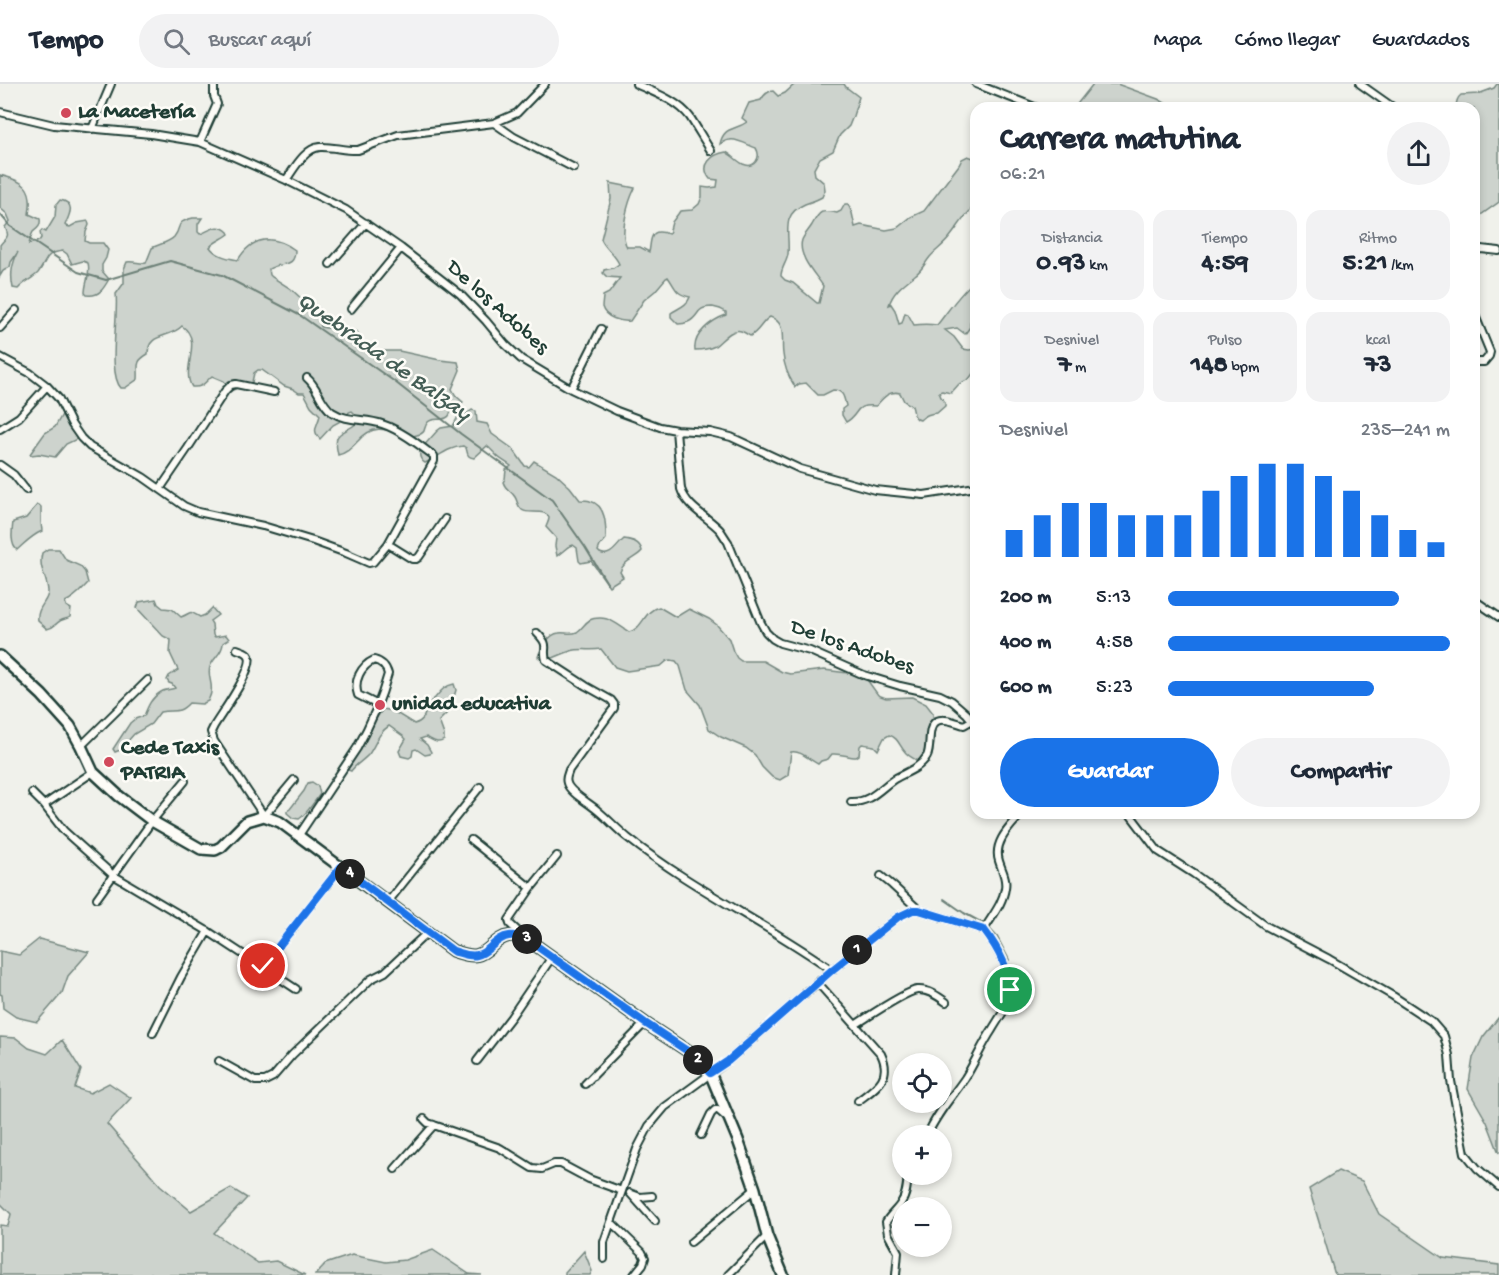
<!DOCTYPE html>
<html lang="es">
<meta charset="utf-8">
<style>
body{margin:0;font-family:"Gochi Hand",sans-serif;background:#f2f2f3;color:#1f2937;height:100vh;display:flex;flex-direction:column;font-size:22px;white-space:nowrap}
*{box-sizing:border-box;margin:0}
p{font-size:20px;color:#747a83}
.icon{flex:none;width:33px;height:33px;fill:none;stroke:currentColor;stroke-width:2;stroke-linecap:round;stroke-linejoin:round}
.map{position:relative;flex:1;overflow:hidden}
.panel{position:absolute;left:970px;top:18px;width:510px;height:717px;display:flex;flex-direction:column;background:#fff;border-radius:18px;box-shadow:0 3px 9px #0003}
.panel>*{flex:none}
.buttons{position:absolute;left:892px;top:969px;display:grid;gap:12px}
.buttons a{display:grid;place-items:center;width:60px;height:60px;border-radius:50%;background:#fff;box-shadow:0 3px 9px #0003;font-size:30px}
.pin{position:absolute;display:grid;place-items:center;width:51px;height:51px;color:#fff;margin:-26px;border:3px solid #fff;border-radius:50%;box-shadow:0 2px 6px #0007}
.km{position:absolute;width:30px;height:30px;margin:-15px;border-radius:50%;background:#222;color:#fff;font-size:16px;line-height:30px;text-align:center}
.round{display:grid;place-items:center;flex:none;width:63px;height:63px;border-radius:32px;background:#f2f2f3}
.summary{display:flex;align-items:center;justify-content:space-between;height:102px;padding:0 30px}
h1{font-size:33px;font-weight:800;line-height:45px}
.figures{display:grid;grid-template-columns:repeat(3,1fr);gap:9px;height:102px;padding:6px 30px}
.figures div{display:grid;align-content:center;border-radius:15px;background:#f2f2f3;text-align:center}
.figures b{font-size:26px;font-weight:800}
.figures small{font-size:16px;font-weight:400}
.figures p{font-size:16px}
.chart{height:168px;padding:12px 30px}
.chart p{display:flex;justify-content:space-between}
.chart svg{width:100%;height:108px;margin-top:6px;stroke:#1a73e8;stroke-width:6}
.button{display:flex;gap:12px;margin-top:auto;padding:12px 30px}
.button a{flex:1;height:69px;border-radius:36px;background:#1a73e8;color:#fff;font-size:24px;font-weight:800;line-height:69px;text-align:center}
.button a+a{background:#f2f2f3;color:#1f2937}
ul{padding:0 30px;list-style:none;font-size:20px}
li{display:grid;grid-template-columns:96px 72px 1fr;align-items:center;height:45px}
li i{height:15px;border-radius:8px;background:#1a73e8}
header{display:flex;align-items:center;gap:36px;box-sizing:border-box;height:84px;padding:0 30px;background:#fff;border-bottom:2px solid #e0e1e3}
header strong{font-size:28px}
nav{display:flex;gap:33px;margin-inline-start:auto;font-size:21px}
.search{width:420px;height:54px;background:#f2f2f3;display:flex;align-items:center;gap:15px;box-sizing:border-box;padding:0 21px;border-radius:33px;color:#747a83;font-size:22px}
.map>svg:first-child{display:block}
.green{fill:#cdd3cd;stroke:#768880;stroke-width:1.5}
.lines{fill:none;stroke-linecap:round;stroke-linejoin:round}
.stream{stroke:#6c8077;stroke-width:2}
.street-casing{stroke:#1f3d34;stroke-width:10}
.secondary-casing{stroke:#1f3d34;stroke-width:14}
.street{stroke:#fdfcf7;stroke-width:6}
.secondary{stroke:#fdfcf7;stroke-width:9}
.route-casing{stroke:#fff;stroke-width:12}
.route{stroke:#1a73e8;stroke-width:8}
.poi-dot{fill:#d1495b;stroke:#fdfcf7;stroke-width:2}
.labels{text-anchor:middle;dominant-baseline:central;stroke-width:5;stroke-linejoin:round;paint-order:stroke}
.poi-label{font-size:22px;font-weight:bold;fill:#1f3d34;stroke:#fdfcf7;text-anchor:start}
.street-label{font-size:22px;fill:#1f3d34;stroke:#fdfcf7}
.water-label{font-size:24px;font-style:italic;fill:#455e56;stroke:#fdfcf7}
</style>
<header>
<strong>Tempo</strong>
<div class="search"><svg class="icon" aria-label="search" viewBox="0 0 24 24"><circle cx="10" cy="10" r="6"/><path d="M15 15l6 6"/></svg>Buscar aquí</div>
<nav><a>Mapa</a><a>Cómo llegar</a><a>Guardados</a></nav>
</header>
<div class="map">
<svg width="1499" height="1191" viewBox="0 0 1499 1191">
<rect width="100%" height="100%" fill="#f0f1eb"/>
<filter id="ink" filterUnits="userSpaceOnUse"><feTurbulence type="fractalNoise" baseFrequency=".0167" numOctaves="2"/><feDisplacementMap in="SourceGraphic" scale="12" xChannelSelector="R" yChannelSelector="G"/><feConvolveMatrix kernelMatrix="1 2 1 2 8 2 1 2 1" color-interpolation-filters="sRGB"/></filter>
<g filter="url(#ink)">
<path class="green" d="M795,0H844L846,3L859,13L853,32L849,42L840,51L833,67L820,74L814,85L815,91L824,99L825,106L822,113C817,116 811,118 805,120C780,131 790,149 788,170C787,178 781,184 781,192L785,196L793,199L817,219H819L823,202C816,191 797,172 802,156C804,151 809,146 812,141C820,126 821,126 837,129L841,127L845,120H848L852,129L855,143L861,141L886,146L897,144L911,133L924,127L959,81L962,75L968,72L976,75V121C965,130 959,142 950,153C944,161 936,166 930,173C925,179 922,186 915,191C905,199 893,207 889,221L891,220L895,226L899,240L902,239L905,229L908,230L914,241C922,240 929,240 937,241C949,226 961,207 976,196V229L970,238V243L965,250L957,244L945,246L954,253L963,265L969,266L976,265V284L975,287L969,295L959,300L951,309L942,307L939,308L941,313L945,318V322L937,329C931,329 924,332 920,336C913,335 914,327 912,322L904,317L900,309C889,306 883,314 876,322C852,320 861,330 846,338L842,331V325L846,322C844,313 843,306 833,306L823,311H818L806,299L799,300L795,303L794,301C788,292 784,281 783,270C781,256 787,238 770,233C762,237 759,248 750,252C747,250 744,248 741,247C731,244 722,257 715,262C709,265 702,266 695,266C693,250 712,236 726,231V228C720,224 718,224 712,223C695,223 700,233 688,238C686,239 680,240 678,240L671,233V229C678,224 687,222 690,213C675,210 676,204 668,193L666,194L655,207L644,216L630,237C621,238 605,234 602,223C602,221 603,215 603,212L609,209L620,194L607,193L603,189L604,186L613,184L619,180C615,170 605,165 601,155L611,115L610,99L635,104C628,118 619,149 627,163H640L649,168C651,162 649,148 659,148C663,148 666,149 669,150L672,138L678,130L680,127L692,126L699,120L702,113V103L709,104L717,103L718,96L710,95C699,81 712,70 726,68C732,71 737,77 743,80C754,85 762,74 756,64C750,62 736,54 730,56C726,56 723,58 720,60C724,42 734,47 747,38L742,34L749,19L761,16C764,11 767,7 773,7L778,12L785,9Z
M1093,0H1117L1158,15L1174,24H1074Z
M1497,0H1499V118L1475,135L1474,24H1456C1456,19 1457,14 1461,11L1478,10L1494,4Z
M0,91C24,97 34,103 29,130L40,135C41,142 38,144 33,148C31,151 30,157 29,160L39,157L41,154L40,148L42,146L46,148L55,133L56,121L60,116C76,119 70,130 65,141L66,142L70,143L77,139L88,137L89,141L86,148L85,157L89,159H103L108,166L106,174L102,181V187L109,195C104,204 99,213 87,211L85,209C85,199 91,189 88,179L83,177L72,180L67,170L63,167C44,169 48,176 38,189C32,195 24,198 18,205L13,204C10,190 12,180 18,168L11,178L10,183L3,187L0,192V161C7,152 10,154 5,143L10,137L7,130L0,124Z
M193,134H202L198,140V148L200,150C211,146 218,138 228,148L229,150C223,155 215,157 210,163C216,172 228,174 238,176C252,152 274,150 295,166C295,185 282,177 269,185L270,191L272,193L291,205L303,216L317,222L323,230L320,239L321,243L326,244C332,243 351,244 357,248C361,252 362,258 363,263L383,267H399L440,276L458,278L460,286L452,305L456,312L463,318C460,321 455,322 452,326C448,331 452,331 446,334C441,337 433,333 428,338C425,341 425,344 424,347C421,352 416,350 411,353C389,347 375,337 358,357C352,363 347,369 338,371C332,345 342,352 357,339L354,329L352,327L349,328L346,334L333,341L320,355C311,345 318,342 320,331L311,322L304,309H299L293,305L284,302L262,286H258L254,289L252,298L249,302L239,303L231,307L224,297L212,292C205,298 203,304 192,303C180,285 204,257 182,242C170,255 148,248 148,270C134,278 139,282 138,295L125,304H121C107,289 119,232 116,210L124,199V185L127,178C134,177 140,180 146,179L152,164C159,160 168,159 174,153C183,142 173,139 193,134Z
M472,326L476,327L477,338L487,340L492,350L513,365L525,382L529,383L534,377L556,390L570,403L580,416C584,416 587,416 590,417C606,421 606,441 606,455L600,462L598,467L600,469C611,474 616,462 624,455C632,456 640,458 642,467C635,475 624,476 620,488L623,493L609,502L591,477L581,479L579,477L577,464L573,461L568,463L557,472L555,462L556,454L546,443C547,440 549,437 549,434C546,424 528,431 522,426C517,422 518,418 515,413C511,406 506,407 503,398L505,395L506,386L511,382C506,378 501,376 497,372C493,368 491,365 487,362L474,374C466,373 468,369 466,364L463,362C446,364 439,373 425,379C420,376 419,371 420,366L437,347L441,344L453,342L459,331L466,330Z
M63,329L79,354L66,360L55,373L39,370L31,371L30,370L45,349L55,343Z
M37,421H39L41,423V438L42,447C31,452 26,458 17,466C10,460 12,447 13,438L26,434Z
M48,465H59L66,476L80,482L85,488L88,499C82,505 75,514 65,518L66,522L71,525L70,533C67,535 63,535 60,537C55,540 54,544 47,545L38,537C36,523 49,517 48,507C47,492 38,485 42,469Z
M156,515L158,520L163,524L172,525L181,533C194,528 187,526 200,533L205,531L212,524L218,531L210,537L212,540L213,551L215,553L226,551L229,555L223,559C223,569 213,574 210,583C207,592 213,599 211,608C211,611 209,614 208,617L202,620L189,619C178,631 173,625 160,628L151,640L134,650L120,666L115,668L113,665L130,639L135,635L144,632C148,622 151,614 161,608C165,605 171,606 175,604L172,600L169,599L167,596L169,592L178,586L170,569L171,556L163,552L137,524L139,518Z
M659,523L676,533L689,525L709,535L717,541L729,555L733,567L737,574L741,577H763L782,588L790,590L824,586L856,590L868,597L878,611L886,614L912,613L926,620L933,629L934,658L932,672L929,678L924,680C918,677 911,674 906,669C899,662 899,654 889,651L884,654L878,666L874,662L862,660L860,662L859,671L856,673C848,673 841,669 832,670L828,675L821,677L818,680C809,676 801,666 791,668L788,691L780,696L772,693L762,683L755,671L746,664L721,653L709,645L700,621L687,606L680,582L676,577L671,576L667,577L661,582L627,587L615,583L601,565C591,567 581,564 571,567C561,570 553,575 543,577L538,573C540,565 549,550 559,549C565,548 571,551 577,548C586,542 585,534 600,534C611,534 621,543 629,548C643,545 644,526 659,523Z
M454,600L456,606L450,626L439,637L444,651V656C437,661 433,656 426,653L420,655L427,661L431,668L430,670L425,671L416,665L413,666L412,672L409,674L401,672L399,667L406,655L403,652L389,642C378,649 376,660 369,670C364,676 356,680 351,687L348,686C350,668 372,640 383,625L393,627L414,640C427,637 424,626 431,617C432,616 434,615 435,614C441,607 444,602 454,600Z
M312,698L318,702L320,710C315,717 305,732 299,735L293,734L287,729V727L290,725L304,707L308,699Z
M39,855L89,868L68,892L62,909L37,938L16,933L3,924L2,911L0,910V867L19,871Z
M1499,933V1069L1487,1038L1468,1005L1473,974L1483,953Z
M0,953L16,954L29,964L47,970L62,956L81,986L75,1004L90,1009L109,999L131,1014L107,1040L160,1101L191,1127L231,1104L247,1114L214,1149L258,1179L276,1177L305,1191H153L151,1189L149,1191H0V1141L8,1142L11,1130L0,1119Z
M1338,1087L1362,1097L1379,1130L1443,1174L1499,1181V1191H1335L1309,1105Z
M433,1166L469,1190L482,1191H315L325,1180L352,1171L386,1178L405,1176Z
M584,1167L592,1187L590,1191H565V1188Z"/>
<g class="lines">
<path class="stream" d="M0,130L10,142L78,188L106,196L170,177L222,191L301,232L395,298L461,350L552,416L585,463L607,499
M944,815L964,829L986,841L997,853L1009,876"/>
<g class="street-casing">
<path id="street" d="M636,0C655,9 677,16 690,33C697,44 704,56 711,67
M976,0L1037,24
M1360,0L1394,24
M0,28L54,41L151,50L200,58L286,96L346,126L401,164L460,210L486,237L505,260L521,275L571,305L617,327L660,343L676,346L710,348L731,353L800,385L875,406L924,411L976,403
M494,39L514,53L574,84
M92,45L111,0
M200,58L217,20L214,12V0
M286,96C294,85 305,64 320,63C332,62 345,67 358,66L398,51L494,39L517,29L545,0
M1474,166L1481,165L1499,167
M330,180L366,139
M351,225L401,164
M1474,229L1490,268L1489,272L1484,278H1474
M0,244L16,226
M0,273L30,289L47,302L59,315L72,341L81,354L90,363L143,393L184,422L198,428L263,442L313,457L346,469L369,479L373,478L388,460L434,377V372C418,360 400,346 382,340C366,334 347,338 332,328C320,319 318,303 307,294
M571,305L601,245
M0,345L19,333L47,302
M676,346L681,405C687,424 707,432 720,446C723,450 725,454 728,458L761,539L766,548L773,555L780,559L810,567L864,591L900,602L940,611L952,617L967,630L976,641
M0,381L14,391L26,406
M160,405L188,364L225,307L231,301L236,300L274,308
M388,460L412,475H416L419,473L445,435
M1474,516L1499,533
M537,549C551,563 542,563 546,576L586,602L611,616L614,620V624L569,686C568,690 565,694 567,699C569,708 589,719 597,726C608,735 617,745 628,754C691,804 766,839 832,886
M237,565C241,567 247,567 249,572C255,584 221,630 214,642L211,648L214,657L264,732L294,696
M81,662L148,596
M32,709L44,721L64,747L113,791L209,848L296,905
M851,718C871,719 881,703 896,694C907,688 920,684 927,672C932,662 926,643 937,637C944,633 957,639 964,641L976,634
M44,721L93,688
M1129,729L1158,767L1194,790L1266,842L1329,875L1393,912L1431,937L1444,952L1449,971L1451,997L1465,1069L1477,1084L1499,1103
M299,751L357,664C370,641 381,616 388,590C386,582 382,578 374,576C361,582 353,597 358,611L378,621
M471,756L531,804
M881,792L892,801L919,826
M97,814L152,737L185,697
M388,818L480,703
M984,846C991,833 1003,820 1005,804C1007,794 1002,787 999,777C993,758 1010,743 1022,729
M523,852L510,840L509,836L531,804L557,772
M263,882L341,783
M818,899L881,970C893,995 875,1004 858,1017
M855,941C868,933 904,908 917,906C928,905 938,912 946,918
M153,949L181,893L208,847
M219,977L255,997H265L273,993L292,971L371,895L385,888L428,848
M477,977L511,933L552,873
M585,1000L645,939
M424,1035L428,1039L500,1064L532,1084L542,1085L554,1080H561L589,1095L622,1107L637,1065L649,1042L665,1023L728,977L832,886L898,833L913,826H919L984,846
M701,1051L711,1030L715,1026H718L726,1033
M927,1052C936,1030 952,1013 965,994C975,978 982,961 992,946C1000,932 1010,921 1010,904C1010,886 995,860 984,846
M395,1085L434,1041
M630,1109L655,1137
M632,1110L640,1113L652,1112
M611,1138L642,1168L645,1174L643,1180L634,1191
M691,1158L755,1105
M604,1175V1158L622,1107
M728,1191L767,1152
M896,1191L898,1168L888,1150L886,1138C890,1131 897,1126 901,1119C907,1111 907,1100 908,1090"/>
</g>
<g class="secondary-casing">
<path id="secondary" d="M0,572L42,611L70,642L81,662L93,688L119,712L152,737L201,765L215,766L221,763L247,737L264,732L280,738L453,867C461,869 469,873 477,871C489,869 496,853 509,852C514,851 519,853 524,853L645,939L692,970L710,989L738,1056L755,1105L767,1152L783,1191"/>
</g>
<use href="#street" class="street"/>
<use href="#secondary" class="secondary"/>
</g>
</g>
<g class="lines" filter="url(#ink)">
<g class="route-casing">
<path id="route" d="M263,882L341,783L453,867C461,869 469,873 477,871C489,869 496,853 509,852C514,851 519,853 524,853L645,939L692,970L710,989L728,977L832,886L898,833L913,826H919L984,846C997,863 1009,885 1010,906"/>
</g>
<use href="#route" class="route"/>
</g>
<g class="poi-dot">
<circle cx="66" cy="29" r="6"/>
<circle cx="380" cy="621" r="6"/>
<circle cx="109" cy="678" r="6"/>
</g>
<g class="labels">
<g class="poi-label">
<text x="78" y="29">La Macetería</text>
<text x="392" y="621">unidad educativa</text>
<text x="121" y="665">Cede Taxis<tspan x="121" dy="25">PATRIA</tspan></text>
</g>
<g class="street-label">
<text transform="translate(497 224) rotate(42)">De los Adobes</text>
<text transform="translate(852 564) rotate(19)">De los Adobes</text>
</g>
<g class="water-label">
<text transform="translate(383 274) rotate(35)">Quebrada de Balzay</text>
</g>
</g>
</svg>
<div class="buttons">
<a><svg class="icon" aria-label="locate" viewBox="0 0 24 24"><circle cx="12" cy="12" r="6"/><path d="M12 2v4M12 18v4M2 12h4M18 12h4"/></svg></a>
<a>+</a>
<a>−</a>
</div>
<div class="pin" style="left:1010px;top:906px;background:#1e9e55"><svg class="icon" aria-label="arrive" viewBox="0 0 24 24"><path d="M6 21V4h12l-3 4 3 4H6"/></svg></div>
<div class="pin" style="left:263px;top:882px;background:#d93025"><svg class="icon" aria-label="check" viewBox="0 0 24 24"><path d="M5 12l5 5 9-10"/></svg></div>
<b class="km" style="left:857px;top:866px">1</b>
<b class="km" style="left:698px;top:976px">2</b>
<b class="km" style="left:527px;top:855px">3</b>
<b class="km" style="left:350px;top:790px">4</b>
<section class="panel">
<div class="summary"><div><h1>Carrera matutina</h1><p>06:21</p></div><a class="round"><svg class="icon" aria-label="share" viewBox="0 0 24 24"><path d="M12 15V3M7 8l5-5 5 5M5 13v7h14v-7"/></svg></a></div>
<div class="figures">
<div><p>Distancia</p><b>0.93<small> km</small></b></div>
<div><p>Tiempo</p><b>4:59</b></div>
<div><p>Ritmo</p><b>5:21<small> /km</small></b></div>
</div>
<div class="figures">
<div><p>Desnivel</p><b>7<small> m</small></b></div>
<div><p>Pulso</p><b>148<small> bpm</small></b></div>
<div><p>kcal</p><b>73</b></div>
</div>
<div class="chart"><p><span>Desnivel</span>235–241 m</p>
<svg viewBox="0 0 160 44" preserveAspectRatio="none"><path d="M5 44V33M15 44V27M25 44V22M35 44V22M45 44V27M55 44V27M65 44V27M75 44V17M85 44V11M95 44V6M105 44V6M115 44V11M125 44V17M135 44V27M145 44V33M155 44V38"/></svg>
</div>
<ul>
<li><b>200 m</b>5:13<i style="width:82%"></i></li>
<li><b>400 m</b>4:58<i style="width:100%"></i></li>
<li><b>600 m</b>5:23<i style="width:73%"></i></li>
</ul>
<div class="button"><a>Guardar</a><a>Compartir</a></div>
</section>
</div>
